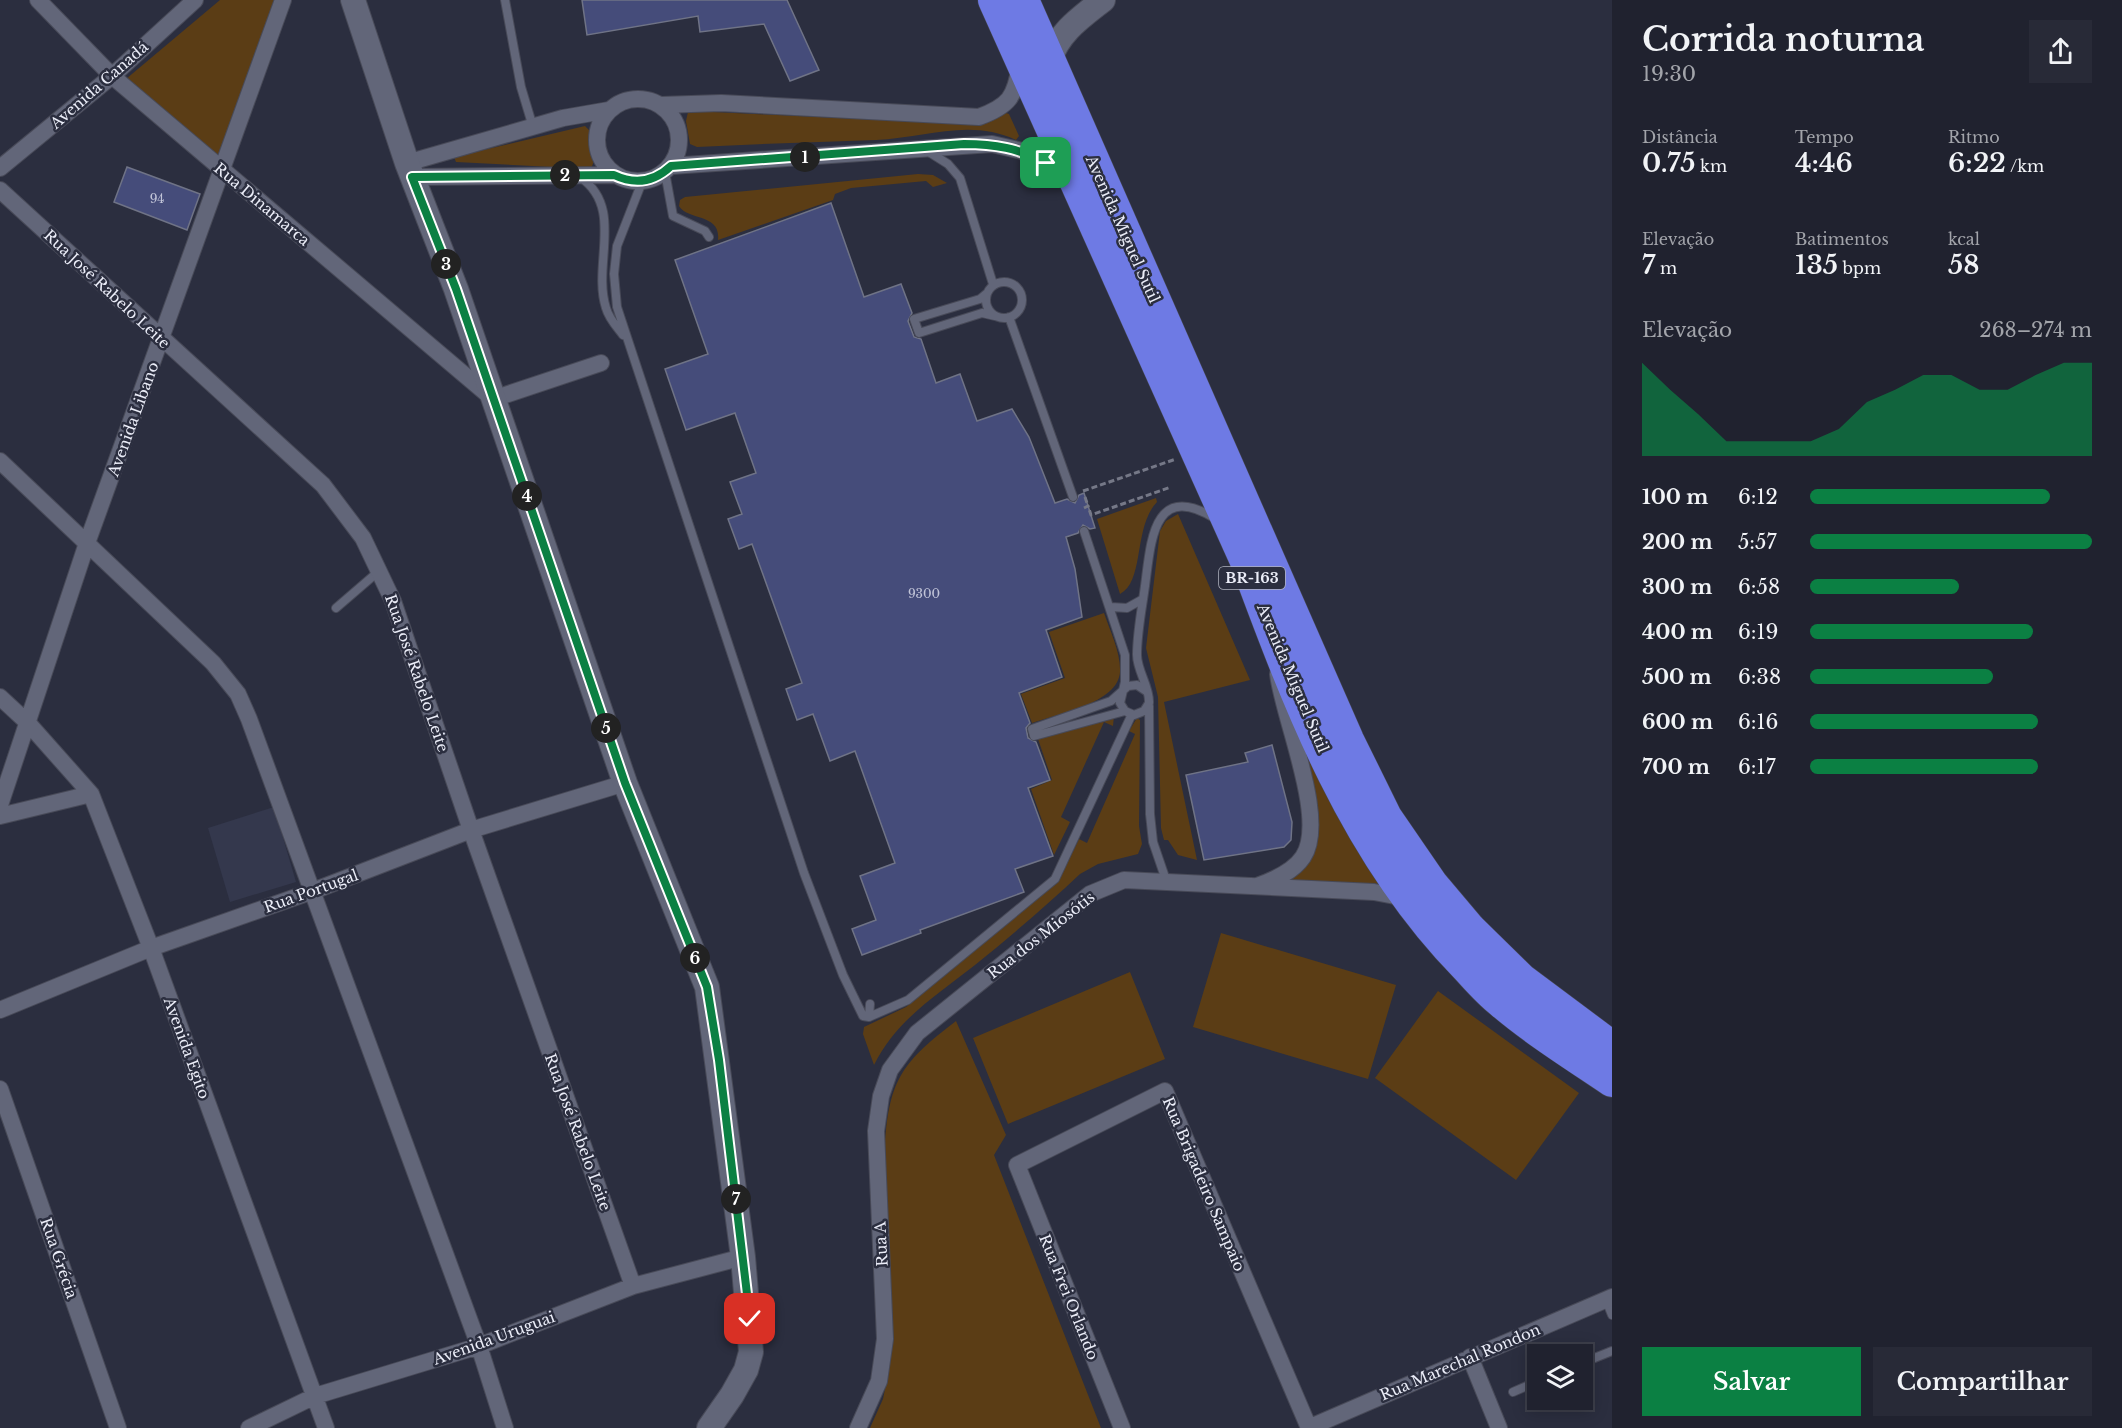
<!DOCTYPE html>
<html lang="pt">
<meta charset="utf-8">
<style>
body{margin:0;font-family:"Libre Baskerville",serif;background:#282a37;color:#f1f3f6;height:100vh;display:flex;flex-direction:column;font-size:22px;white-space:nowrap}
*{box-sizing:border-box;margin:0}
p{font-size:20px;color:#a2a4aa}
.icon{flex:none;width:33px;height:33px;fill:none;stroke:currentColor;stroke-width:2;stroke-linecap:round;stroke-linejoin:round}
.map{position:relative;flex:1;overflow:hidden}
.details{display:flex;flex-direction:column;background:#20222f;width:510px}
.details>*{flex:none}
.buttons{position:absolute;left:1527px;top:1344px;display:grid;gap:12px}
.buttons a{display:grid;place-items:center;width:66px;height:66px;border-radius:0px;background:#20222f;box-shadow:0 3px 15px #0003,0 0 0 2px #3d3f4b;font-size:30px}
.pin{position:absolute;display:grid;place-items:center;width:51px;height:51px;color:#fff;margin:-26px;border-radius:12px;box-shadow:0 3px 9px #0006}
.km{position:absolute;width:30px;height:30px;margin:-15px;border-radius:50%;background:#222;color:#fff;font-size:16px;line-height:30px;text-align:center}
.round{display:grid;place-items:center;flex:none;width:63px;height:63px;border-radius:0px;background:#282a37}
.summary{display:flex;align-items:center;justify-content:space-between;height:102px;padding:0 30px}
h1{font-size:33px;font-weight:600;line-height:45px}
.figures{display:grid;grid-template-columns:repeat(3,1fr);gap:9px;height:102px;padding:6px 30px}
.figures div{display:grid;align-content:center}
.figures b{font-size:26px;font-weight:600}
.figures small{font-size:16px;font-weight:400}
.figures p{font-size:16px}
.chart{height:168px;padding:12px 30px}
.chart p{display:flex;justify-content:space-between}
.chart svg{width:100%;height:108px;margin-top:6px;fill:#0b8043;opacity:.7}
.button{display:flex;gap:12px;margin-top:auto;padding:12px 30px}
.button a{flex:1;height:69px;border-radius:0px;background:#0b8043;color:#fff;font-size:24px;font-weight:600;line-height:69px;text-align:center}
.button a+a{background:#282a37;color:#f1f3f6}
ul{padding:0 30px;list-style:none;font-size:20px}
li{display:grid;grid-template-columns:96px 72px 1fr;align-items:center;height:45px}
li i{height:15px;border-radius:8px;background:#0b8043}
main{display:flex;flex:1;min-height:0}
.map>svg:first-child{display:block}
.built{fill:#34384d}
.green{fill:#5b3d15}
.building{fill:#454c7a;stroke:#6f7386;stroke-width:1.5}
.lines{fill:none;stroke-linecap:round;stroke-linejoin:round}
.lane-casing{stroke:#484a58;stroke-width:10}
.street-casing{stroke:#484a58;stroke-width:18}
.secondary-casing{stroke:#484a58;stroke-width:26}
.highway-casing{stroke:#484a58;stroke-width:33}
.path{stroke:#757887;stroke-width:3;stroke-dasharray:6 3;stroke-linecap:butt}
.lane{stroke:#626679;stroke-width:8}
.street{stroke:#626679;stroke-width:16}
.secondary{stroke:#626679;stroke-width:24}
.highway{stroke:#6e7ae4;stroke-width:32}
.route-casing{stroke:#fff;stroke-width:12}
.route{stroke:#0b8043;stroke-width:8}
.labels{text-anchor:middle;dominant-baseline:central;stroke-width:5;stroke-linejoin:round;paint-order:stroke}
.number-label{font-size:12px;fill:#c2c5d8}
.shield{fill:#2b2e3f;stroke:#b1b4c0;stroke-width:1.5}
.shield-label{font-size:14px;font-weight:bold;fill:#ebedf8}
.street-label{font-size:15px;fill:#ebedf8;stroke:#2b2e3f}
</style>
<main>
<div class="map">
<svg width="1612" height="1428" viewBox="0 0 1612 1428">
<rect width="100%" height="100%" fill="#2b2e3f"/>
<path class="built" d="M274,807L296,882L230,902L208,828Z"/>
<path class="green" d="M220,0H278L220,163L126,79Z
M693,111L981,125L1006,113L1009,114L1019,136L1016,140C970,118 924,138 876,140C816,142 757,144 697,147L690,144L686,121L688,112Z
M585,126L590,131L594,161L591,169L456,162L454,157Z
M918,174L933,175L947,183L933,187L926,181L851,188L835,194L833,200L718,240C721,213 688,221 679,206L680,200L685,197Z
M1156,498L1157,502C1133,527 1145,581 1120,594L1097,519Z
M1178,514L1250,680L1164,702L1197,860L1178,855L1168,840H1164L1161,828L1158,697L1146,648L1160,531L1166,521Z
M1104,613C1110,631 1121,653 1120,672C1118,703 1058,714 1032,723L1021,694L1065,678L1049,632Z
M1292,715L1380,884L1288,880C1295,873 1306,866 1311,857C1333,820 1303,753 1292,715Z
M1114,716L1113,726L1104,722L1061,817L1070,822L1054,855L1031,789L1052,780L1038,739Z
M1137,718L1140,720L1139,826L1142,844L1138,854L1098,864L1080,874C1046,906 1011,936 975,965C937,995 896,1020 874,1065L863,1034L864,1027L906,1007L1058,882L1079,839L1087,843L1135,734L1129,731Z
M1221,933L1396,985L1368,1079L1193,1027Z
M1130,972L1165,1059L1008,1124L973,1038Z
M1438,991L1579,1093L1516,1180L1375,1078Z
M956,1021L1006,1135L994,1155L1101,1428H870L883,1399L890,1364L885,1145C889,1078 904,1061 956,1021Z"/>
<path class="building" d="M582,0H787L819,70L790,81L764,24L700,32L698,16L587,35Z
M127,167L200,194L187,230L114,202Z
M831,203L864,297L901,284L912,313L908,321L914,337L921,339L936,383L960,374L977,421L1012,409L1029,437L1055,503L1067,499L1075,503L1079,495L1084,493L1095,528L1090,529L1083,525L1078,533L1066,537L1075,569L1082,617L1046,630L1062,677L1019,693L1030,723L1026,728L1028,738L1036,742L1050,780L1028,788L1053,856L1015,869L1024,892L920,930L921,933L862,955L852,929L876,920L860,876L895,863L855,751L830,761L813,714L797,720L786,689L802,683L752,544L739,549L728,519L742,514L730,482L756,473L735,413L686,430L665,369L708,354L675,260Z
M1272,745L1292,822L1291,840L1284,847L1204,860L1186,775L1248,762L1245,753Z"/>
<g class="lines">
<g class="lane-casing">
<path id="lane" d="M505,0L521,87L533,127
M929,152L948,164L960,178L993,284
M665,172L673,216L705,231L709,237
M580,177C625,208 592,264 606,308C609,319 617,327 623,335
M642,182L617,246L614,274L617,307L804,873L843,975L863,1016L869,1017L908,1000L1055,879L1132,714
M986 300a18 18 0 1 1 36 0a18 18 0 1 1-36 0Z
M986,294L980,299L914,319L919,333L982,313L995,316
M1009,317L1073,497
M1084,531L1125,655V682L1120,703L1125,711L1134,715L1144,711L1149,703C1150,687 1137,671 1137,655C1137,632 1142,608 1145,586C1151,541 1153,480 1216,519
M1111,607L1127,608L1143,599
M336,608L379,571
M1149,706L1150,814L1153,842L1167,883
M1125,711L1034,736L1032,729L1111,701L1128,686L1137,685L1146,691
M869,1017L870,1004
M1606,1300L1612,1315
M1582,1363L1612,1351
M1513,1392L1538,1381"/>
</g>
<g class="street-casing">
<path id="street" d="M38,0L112,76L493,399L601,363
M597 140a41 41 0 1 1 82 0a41 41 0 1 1-82 0Z
M661,105L721,103L979,117C1009,106 1015,97 1020,66
M407,163L563,118L609,110
M671,166L992,144L1022,151L1069,177
M0,168L112,76L195,0
M412,177L614,175
M0,190L323,485L363,538L393,601L471,830L633,1286
M0,461L213,663L238,694L249,719L479,1346L505,1428
M0,697L28,723L91,794L151,948L326,1428
M0,805L87,543L283,0
M0,816L91,794
M1257,886C1274,880 1293,872 1303,857C1328,820 1283,718 1278,674
M0,1010L151,948L313,891L471,830L625,783
M0,1089L118,1428
M1470,1357L1499,1428
M249,1428L315,1396L479,1346L633,1286L743,1257
M858,1428L879,1381L885,1339L876,1131L881,1096L890,1070L917,1033L1090,894L1124,880L1374,892L1395,896L1407,904
M1122,1428L1017,1165L1165,1091L1309,1428
M1308,1428L1612,1297"/>
</g>
<g class="secondary-casing">
<path id="secondary" d="M353,0L407,163L456,289L625,783L707,987L743,1257L751,1352L746,1370L732,1395L709,1428
M1049,61C1059,32 1080,18 1103,0"/>
</g>
<g class="highway-casing">
<path id="highway" d="M994,0L1245,559C1299,705 1355,854 1466,967C1477,979 1488,992 1501,1002C1535,1031 1575,1056 1612,1081
M1023,0L1348,740L1386,817L1432,884L1470,929L1521,979L1612,1047"/>
</g>
<path class="path" d="M1083,491L1176,459
M1085,497L1088,506
M1084,508L1088,506L1091,515L1171,487"/>
<use href="#lane" class="lane"/>
<use href="#street" class="street"/>
<use href="#secondary" class="secondary"/>
<use href="#highway" class="highway"/>
</g>
<g class="lines">
<g class="route-casing">
<path id="route" d="M750,1319L719,1060L707,987L625,783L456,289L412,177L614,175C635,185 654,182 671,166L964,144C994,144 1019,148 1046,163"/>
</g>
<use href="#route" class="route"/>
</g>
<g class="labels">
<g class="number-label">
<text x="157" y="198">94</text>
<text x="924" y="593">9300</text>
</g>
<rect class="shield" x="1219" y="567" width="66" height="22" rx="4.5"/>
<g class="shield-label">
<text x="1252" y="578">BR-163</text>
</g>
<g class="street-label">
<text transform="translate(99 85) rotate(-41)">Avenida Canadá</text>
<text transform="translate(262 204) rotate(40)">Rua Dinamarca</text>
<text transform="translate(1123 229) rotate(66)">Avenida Miguel Sutil</text>
<text transform="translate(107 289) rotate(43)">Rua José Rabelo Leite</text>
<text transform="translate(133 419) rotate(-70)">Avenida Libano</text>
<text transform="translate(417 673) rotate(71)">Rua José Rabelo Leite</text>
<text transform="translate(1293 678) rotate(67)">Avenida Miguel Sutil</text>
<text transform="translate(311 891) rotate(-20)">Rua Portugal</text>
<text transform="translate(1041 935) rotate(-38)">Rua dos Miosótis</text>
<text transform="translate(187 1048) rotate(70)">Avenida Egito</text>
<text transform="translate(578 1132) rotate(70)">Rua José Rabelo Leite</text>
<text transform="translate(1204 1184) rotate(67)">Rua Brigadeiro Sampaio</text>
<text transform="translate(881 1244) rotate(-93)">Rua A</text>
<text transform="translate(59 1258) rotate(71)">Rua Grécia</text>
<text transform="translate(1069 1297) rotate(68)">Rua Frei Orlando</text>
<text transform="translate(494 1338) rotate(-20)">Avenida Uruguai</text>
<text transform="translate(1460 1362) rotate(-23)">Rua Marechal Rondon</text>
</g>
</g>
</svg>
<div class="buttons">
<a><svg class="icon" aria-label="layers" viewBox="0 0 24 24"><path d="M12 4l9 5-9 5-9-5zM3 14l9 5 9-5"/></svg></a>
</div>
<div class="pin" style="left:1046px;top:163px;background:#1e9e55"><svg class="icon" aria-label="arrive" viewBox="0 0 24 24"><path d="M6 21V4h12l-3 4 3 4H6"/></svg></div>
<div class="pin" style="left:750px;top:1319px;background:#d93025"><svg class="icon" aria-label="check" viewBox="0 0 24 24"><path d="M5 12l5 5 9-10"/></svg></div>
<b class="km" style="left:805px;top:157px">1</b>
<b class="km" style="left:565px;top:175px">2</b>
<b class="km" style="left:446px;top:264px">3</b>
<b class="km" style="left:527px;top:496px">4</b>
<b class="km" style="left:606px;top:728px">5</b>
<b class="km" style="left:695px;top:958px">6</b>
<b class="km" style="left:736px;top:1199px">7</b>
</div>
<section class="details">
<div class="summary"><div><h1>Corrida noturna</h1><p>19:30</p></div><a class="round"><svg class="icon" aria-label="share" viewBox="0 0 24 24"><path d="M12 15V3M7 8l5-5 5 5M5 13v7h14v-7"/></svg></a></div>
<div class="figures">
<div><p>Distância</p><b>0.75<small> km</small></b></div>
<div><p>Tempo</p><b>4:46</b></div>
<div><p>Ritmo</p><b>6:22<small> /km</small></b></div>
</div>
<div class="figures">
<div><p>Elevação</p><b>7<small> m</small></b></div>
<div><p>Batimentos</p><b>135<small> bpm</small></b></div>
<div><p>kcal</p><b>58</b></div>
</div>
<div class="chart"><p><span>Elevação</span>268–274 m</p>
<svg viewBox="0 0 160 44" preserveAspectRatio="none"><path d="M0 44V6L10 17L20 27L30 38L40 38L50 38L60 38L70 33L80 22L90 17L100 11L110 11L120 17L130 17L140 11L150 6L160 6V44z"/></svg>
</div>
<ul>
<li><b>100 m</b>6:12<i style="width:85%"></i></li>
<li><b>200 m</b>5:57<i style="width:100%"></i></li>
<li><b>300 m</b>6:58<i style="width:53%"></i></li>
<li><b>400 m</b>6:19<i style="width:79%"></i></li>
<li><b>500 m</b>6:38<i style="width:65%"></i></li>
<li><b>600 m</b>6:16<i style="width:81%"></i></li>
<li><b>700 m</b>6:17<i style="width:81%"></i></li>
</ul>
<div class="button"><a>Salvar</a><a>Compartilhar</a></div>
</section>
</main>
